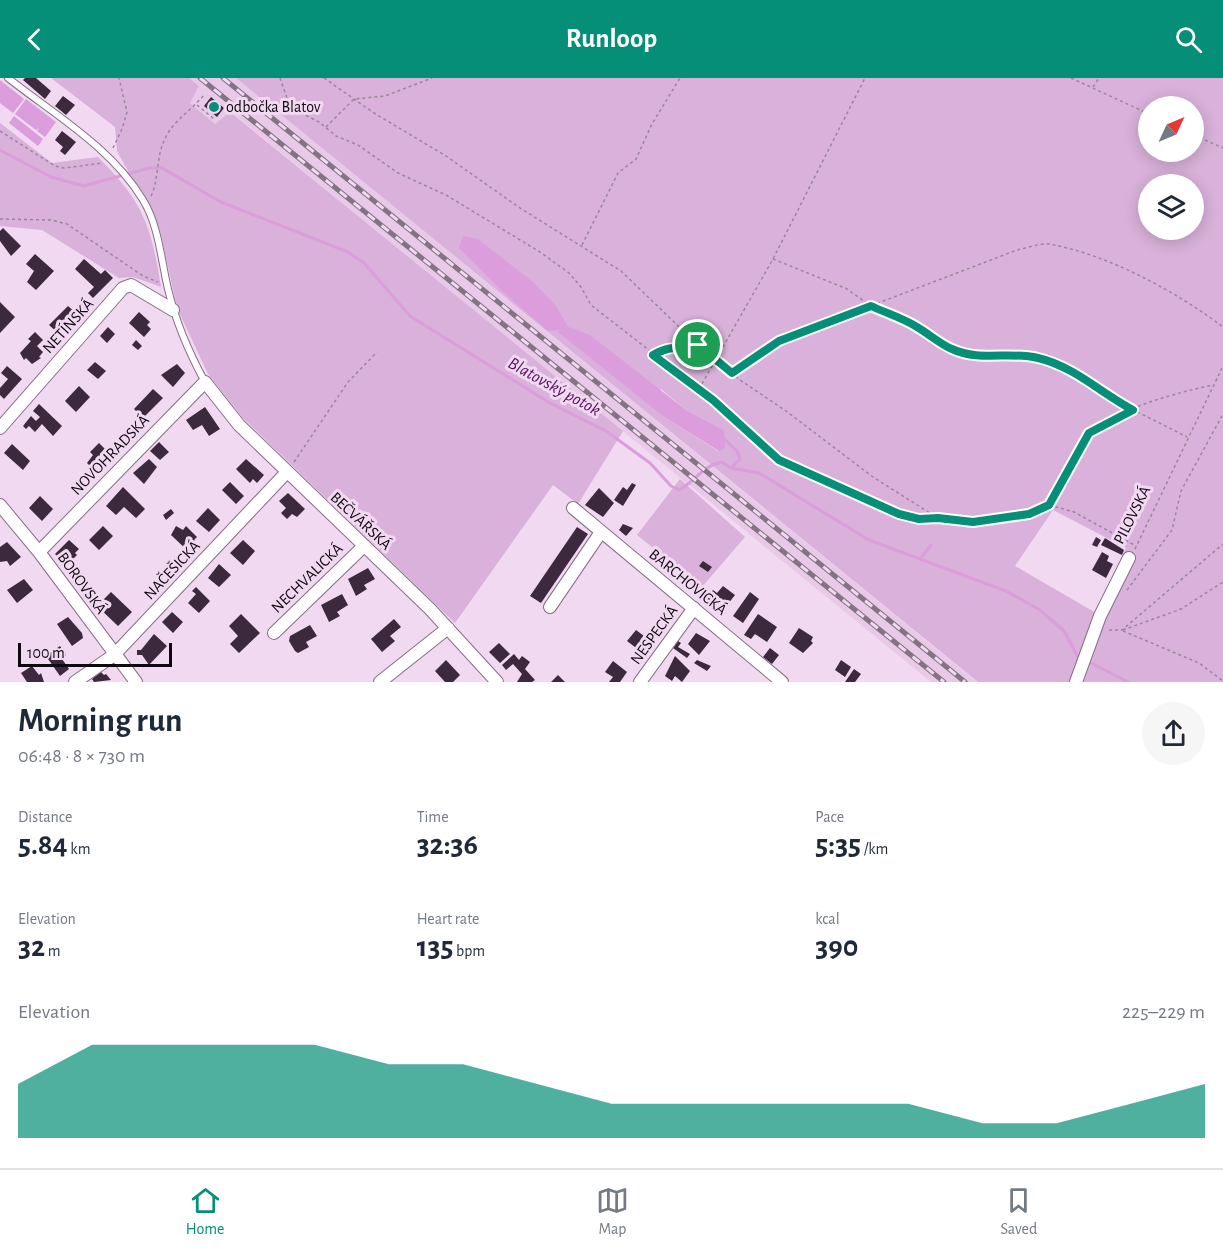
<!DOCTYPE html>
<meta charset="utf-8">
<style>
body{margin:0;font-family:"Alegreya Sans",sans-serif;background:#f6f6f7;color:#1f2937;height:100vh;display:flex;flex-direction:column;font-size:22px;white-space:nowrap}
*{box-sizing:border-box;margin:0}
p{font-size:20px;color:#747a83}
.icon{flex:none;width:33px;height:33px;fill:none;stroke:currentColor;stroke-width:2;stroke-linecap:round;stroke-linejoin:round}
.map{position:relative;height:604px;overflow:hidden}
.panel{display:flex;flex-direction:column;background:#fff;flex:1}
.panel>*{flex:none}
.needle{width:39px;rotate:46deg}
.tools{position:absolute;left:1138px;top:18px;display:grid;gap:12px}
.tools a{display:grid;place-items:center;width:66px;height:66px;border-radius:50%;background:#fff;box-shadow:0 3px 15px #0003;font-size:30px}
.scale{position:absolute;left:18px;bottom:15px;width:154px;box-sizing:border-box;padding-left:6px;border:3px solid #100810;border-top:0;font-size:16px;line-height:21px;white-space:nowrap;color:#100810;-webkit-text-stroke:4px #f1d9f1;paint-order:stroke}
.pin{position:absolute;display:grid;place-items:center;width:51px;height:51px;color:#fff;margin:-26px;border:3px solid #fff;border-radius:50%;box-shadow:0 2px 6px #0007}
.round{display:grid;place-items:center;flex:none;width:63px;height:63px;border-radius:32px;background:#f6f6f7}
.head{display:flex;align-items:center;justify-content:space-between;height:102px;padding:0 18px}
h1{font-size:33px;font-weight:700;line-height:45px}
.stats{display:grid;grid-template-columns:repeat(3,1fr);gap:9px;height:102px;padding:6px 18px}
.stats div{display:grid;align-content:center}
.stats b{font-size:30px;font-weight:700}
.stats small{font-size:16px;font-weight:400}
.stats p{font-size:16px}
.chart{height:168px;padding:12px 18px}
.chart p{display:flex;justify-content:space-between}
.chart svg{width:100%;height:108px;margin-top:6px;fill:#068f78;opacity:.7}
header{display:flex;justify-content:space-between;align-items:center;height:78px;padding:0 18px;background:#068f78;color:#fff;font-size:27px;font-weight:700}
.tab-bar{display:flex;justify-content:space-around;align-items:center;height:84px;border-top:2px solid #e0e1e3;background:#fff;font-size:16px;color:#747a83}
.tab-bar a{display:grid;justify-items:center;gap:3px}
.tab-bar .active{color:#068f78}
.map>svg:first-child{display:block}
.built{fill:#e8cae8}
.green{fill:#d9b1da;fill-rule:evenodd}
.water{fill:#db9ddc}
.lines{fill:none;stroke-linecap:round;stroke-linejoin:round}
.stream{stroke:#db9ddc;stroke-width:3}
.building{fill:#3c293d}
.lane-casing{stroke:#856f85;stroke-width:8}
.street-casing{stroke:#856f85;stroke-width:14}
.path{stroke:#998799;stroke-width:1.5;stroke-dasharray:3 3;stroke-linecap:butt}
.lane{stroke:#fff;stroke-width:6}
.street{stroke:#fff;stroke-width:12}
.rail-casing{stroke:#837383;stroke-width:5}
.rail{stroke:#f1d9f1;stroke-width:3;stroke-dasharray:9;stroke-linecap:butt}
.route-casing{stroke:#fff;stroke-width:12}
.route{stroke:#068f78;stroke-width:8}
.poi-dot{fill:#068f78;stroke:#f1d9f1;stroke-width:2}
.labels{text-anchor:middle;dominant-baseline:central;stroke-width:6;stroke-linejoin:round;paint-order:stroke}
.poi-label{font-size:16px;fill:#100810;stroke:#f1d9f1;text-anchor:start}
.street-label{font-size:16px;fill:#100810;stroke:#f1d9f1}
.water-label{font-size:18px;font-style:italic;fill:#590f5d;stroke:#f1d9f1}
</style>
<header><svg class="icon" aria-label="back" viewBox="0 0 24 24"><path d="M15 5l-7 7 7 7"/></svg>Runloop<svg class="icon" aria-label="search" viewBox="0 0 24 24"><circle cx="10" cy="10" r="6"/><path d="M15 15l6 6"/></svg></header>
<div class="map">
<svg width="1223" height="604" viewBox="0 0 1223 604">
<rect width="100%" height="100%" fill="#f1d9f1"/>
<path class="built" d="M189,0H236L977,604H931L231,34L215,46L190,25L199,8Z"/>
<path class="green" d="M51,0H189L199,8L190,25L215,46L230,34L623,353L578,426L553,407L455,545L243,340L208,296L177,230L160,152L117,73L115,49Z
M236,0H1223V604H978ZM1149,28H1194V74H1149ZM1149,106H1194V152H1149ZM661,311L686,332L724,352L718,373L664,339L645,323ZM1053,432L1126,470L1096,535L1015,488Z
M0,45L52,85L98,79C143,124 151,146 161,209L133,199L119,200L42,152L0,148Z
M680,401L745,459L702,509L637,457Z"/>
<path class="water" d="M0,2L24,21L13,35L0,25Z
M26,21L56,44L45,59L37,53L39,50L36,52L15,36Z
M14,38L43,61L38,68L9,45Z
M463,158L478,161L534,205L556,228L568,249L590,257L686,332L724,352L725,370L719,373L664,339L558,254L561,252L548,253L502,213L459,170Z"/>
<g class="lines">
<path class="stream" d="M0,72L51,99L84,108L149,90H162L221,124L348,174L364,185L410,238L550,325L606,353L650,385L671,408L679,412C695,404 703,387 722,384L731,390L759,395L869,462L1006,513L1040,532L1064,553L1079,581
M723,360L737,373L740,381L731,390
M920,481L931,467
M1087,583L1128,604"/>
</g>
<path class="building" d="M25,0H36L51,13L45,21L23,2Z
M63,18L75,27L66,37L55,28Z
M211,19L224,30L217,39L204,28Z
M62,53L76,64L65,77L60,73L63,69L55,62Z
M3,150L21,168L11,178L0,163V153Z
M35,176L54,193L36,212L27,204L34,193L26,186Z
M84,181L101,196L105,192L113,200L93,220L88,215L94,209L75,191Z
M0,224L15,239L0,255Z
M68,228L77,236L60,257L49,247Z
M139,234L150,244L147,247L151,251L144,259L129,245Z
M108,249L115,256L107,265L100,258Z
M35,254L43,262L37,268L43,274L39,279L41,280L32,286L26,280L24,282L20,275L31,263L28,261Z
M136,262L142,268L138,272L132,267Z
M95,284L106,293L98,301L87,292Z
M177,286L185,295L173,309L161,297Z
M7,288L22,301L4,321L0,317V310L8,301L1,295Z
M79,308L90,319L76,334L65,323Z
M153,311L163,320L143,340L134,331Z
M39,326L62,348L53,358L42,346L35,354L29,348L26,351L23,348L31,338L36,343L40,339L33,333Z
M205,329L220,351L209,358L202,347L193,352L186,342Z
M159,364L169,374L160,382L150,373Z
M99,365L111,377L94,392L87,385L93,377L90,374Z
M12,366L30,383L23,392L4,375Z
M149,381L157,389L144,406L133,395Z
M246,381L264,397L257,405L253,401L250,405L236,391Z
M230,404L244,418L236,426L222,412Z
M632,405L636,407L623,428L614,422L623,409L627,412Z
M123,409L145,431L136,440L124,429L116,437L106,428Z
M599,410L614,425L603,439L585,427Z
M288,415L305,431L297,439L292,436L287,441L281,435L286,430L279,423Z
M40,418L53,431L42,443L29,430Z
M208,430L220,442L209,454L196,443Z
M171,431L174,435L166,442L163,437Z
M623,446L633,450L626,458L619,452Z
M103,448L113,458L99,472L89,462Z
M176,448L183,452L186,448L197,459L194,462L198,466L189,474L171,457Z
M577,449L588,456L541,525L530,518Z
M1096,459L1101,462L1097,469L1092,467Z
M1105,460L1124,472L1122,477L1101,467Z
M69,462L79,471L75,475L77,477L67,487L55,476Z
M243,462L255,473L243,487L230,475Z
M7,464L21,479L10,488L7,483L0,484V469Z
M1102,474L1109,478L1107,483L1113,486L1106,500L1092,492Z
M703,483L712,489L708,494L699,488Z
M219,486L231,497L219,509L208,500Z
M368,490L375,501L364,507L367,511L356,518L348,501Z
M24,501L33,512L17,525L7,512Z
M723,508L735,517L724,531L712,522L711,525L706,521L713,512L717,515Z
M196,509L210,523L199,535L188,525L196,516L192,513Z
M111,514L132,534L118,548L97,528Z
M750,514L759,521L743,545L733,538Z
M342,516L348,527L337,534L340,538L329,544L321,527Z
M172,534L183,544L173,555L162,544Z
M241,536L260,555L239,575L230,566L238,558L229,548Z
M758,536L777,549L767,564L755,556L751,561L744,557Z
M68,539L82,555L83,560L72,568L57,546Z
M394,541L401,549L390,558L395,563L382,574L371,561Z
M310,547L317,558L306,564L309,569L298,575L295,573L289,563L290,558Z
M799,550L813,559L811,563L813,565L803,575L789,565Z
M636,552L652,564L644,576L627,563Z
M696,555L710,563L699,577L688,566Z
M154,556L167,568L149,587L142,577H137V572H141Z
M678,563L681,565L678,569L690,576L687,580L673,570Z
M499,565L510,576L500,585L489,574Z
M60,568L66,577L62,581L69,591L60,598L46,578Z
M770,570L779,577L772,586L763,579Z
M514,576L519,582L522,578L530,584L525,591L535,602L532,604H517L522,596L513,586L506,592L502,587Z
M675,578L690,593L682,604L675,598L672,603L665,598Z
M446,582L460,597L453,604H445L435,593Z
M697,582L711,588L707,593L694,585Z
M841,582L851,589L845,599L835,592Z
M613,583L627,594L620,604H609L613,599L605,594Z
M32,588L39,597L41,595L44,604H27L21,595Z
M854,591L861,596L855,604H845Z
M101,594L104,597L106,596L111,602L94,604L92,601Z
M558,597L565,604H551Z"/>
<g class="lines">
<g class="lane-casing">
<path id="lane" d="M8,0C55,37 112,70 143,122C159,148 161,182 168,211C176,245 188,273 205,304"/>
</g>
<g class="street-casing">
<path id="street" d="M0,350L123,210L131,207L173,232
M0,427L39,474L136,604
M573,430L782,604
M39,474L205,304L239,347L430,531L497,604
M550,529L601,454
M274,555L364,468
M75,604L114,577L286,395
M380,604L448,550
M640,604L694,530
M1076,604L1100,538L1129,480"/>
</g>
<path class="path" d="M280,0L289,26L301,35L319,44L336,58L358,67L398,95L446,117L540,174L569,195L581,209L591,227L713,322L779,382L899,436L919,441L938,440L973,444L1029,436L1049,427L1074,434L1136,468
M324,0L374,35L446,78L520,130L621,193L698,267L740,302L786,333L873,399L936,439
M1071,0L1149,36
M1093,9L1099,0
M197,27L214,41
M326,49L354,21L385,18L432,0
M0,53L55,88L64,90L103,85
M1194,57L1223,70
M113,70L122,51L127,34L119,0
M151,118C159,102 156,80 164,63C172,43 191,33 204,17
M0,141L51,142L67,146L143,198L158,204
M582,167L618,95L636,81L652,46L680,0
M773,181L847,211L871,228L915,248L951,271L978,278H1027L1058,287L1076,295L1104,317L1187,359
M653,276C675,265 677,273 697,267
M732,295L779,263L1017,172C1027,170 1040,165 1049,166C1107,176 1177,214 1223,249
M699,311L773,181L865,0
M294,384L348,304L377,274
M1050,427C1062,404 1072,378 1087,358C1104,334 1185,312 1214,307
M1135,471L1223,288
M1127,512L1172,452L1181,413L1223,336
M1109,552H1122L1223,466
M1123,552L1181,531L1223,504
M1123,553L1199,585L1223,603"/>
<use href="#lane" class="lane"/>
<use href="#street" class="street"/>
<g class="rail-casing">
<path id="rail" d="M200,0L944,604
M223,0L965,604"/>
</g>
<use href="#rail" class="rail"/>
</g>
<g class="lines">
<g class="route-casing">
<path id="route" d="M871,228C886,235 903,240 917,249C929,256 940,266 952,271C980,284 1009,273 1038,280C1073,288 1101,315 1133,332L1089,355L1049,427L1029,436L973,444L938,440L919,441L899,436L779,382L713,322L653,277C675,265 678,273 698,267L732,295L779,263Z"/>
</g>
<use href="#route" class="route"/>
</g>
<circle class="poi-dot" cx="214" cy="29" r="6"/>
<g class="labels">
<g class="poi-label">
<text x="226" y="29">odbočka Blatov</text>
</g>
<g class="street-label">
<text transform="translate(68 248) rotate(-48)">NETÍNSKÁ</text>
<text transform="translate(110 377) rotate(-46)">NOVOHRADSKÁ</text>
<text transform="translate(1132 437) rotate(-63)">PILOVSKÁ</text>
<text transform="translate(361 443) rotate(43)">BEČVÁŘSKÁ</text>
<text transform="translate(172 492) rotate(-47)">NAČEŠICKÁ</text>
<text transform="translate(307 500) rotate(-44)">NECHVALICKÁ</text>
<text transform="translate(688 504) rotate(39)">BARCHOVICKÁ</text>
<text transform="translate(82 505) rotate(54)">BOROVSKÁ</text>
<text transform="translate(654 557) rotate(-54)">NESPECKÁ</text>
</g>
<g class="water-label">
<text transform="translate(554 309) rotate(29)">Blatovský potok</text>
</g>
</g>
</svg>
<div class="tools">
<a><svg class="needle" viewBox="-14 -14 28 28"><path d="M0-13l5 13h-10z" fill="#e53935"/><path d="M0 13l5-13h-10z" fill="#747a83"/></svg></a>
<a><svg class="icon" aria-label="layers" viewBox="0 0 24 24"><path d="M12 4l9 5-9 5-9-5zM3 14l9 5 9-5"/></svg></a>
</div>
<div class="scale">100 m</div>
<div class="pin" style="left:698px;top:267px;background:#1e9e55"><svg class="icon" aria-label="arrive" viewBox="0 0 24 24"><path d="M6 21V4h12l-3 4 3 4H6"/></svg></div>
</div>
<section class="panel">
<div class="head"><div><h1>Morning run</h1><p>06:48 · 8 × 730 m</p></div><a class="round"><svg class="icon" aria-label="share" viewBox="0 0 24 24"><path d="M12 15V3M7 8l5-5 5 5M5 13v7h14v-7"/></svg></a></div>
<div class="stats">
<div><p>Distance</p><b>5.84<small> km</small></b></div>
<div><p>Time</p><b>32:36</b></div>
<div><p>Pace</p><b>5:35<small> /km</small></b></div>
</div>
<div class="stats">
<div><p>Elevation</p><b>32<small> m</small></b></div>
<div><p>Heart rate</p><b>135<small> bpm</small></b></div>
<div><p>kcal</p><b>390</b></div>
</div>
<div class="chart"><p><span>Elevation</span>225–229 m</p>
<svg viewBox="0 0 160 44" preserveAspectRatio="none"><path d="M0 44V22L10 6L20 6L30 6L40 6L50 14L60 14L70 22L80 30L90 30L100 30L110 30L120 30L130 38L140 38L150 30L160 22V44z"/></svg>
</div>
</section>
<nav class="tab-bar">
<a class="active"><svg class="icon" aria-label="home" viewBox="0 0 24 24"><path d="M3 11l9-7 9 7M6 9v11h12V9"/></svg>Home</a>
<a><svg class="icon" aria-label="map" viewBox="0 0 24 24"><path d="M3 6l6-2 6 2 6-2v14l-6 2-6-2-6 2zM9 4v14M15 6v14"/></svg>Map</a>
<a><svg class="icon" aria-label="saved" viewBox="0 0 24 24"><path d="M7 4h10v16l-5-4-5 4z"/></svg>Saved</a>
</nav>
